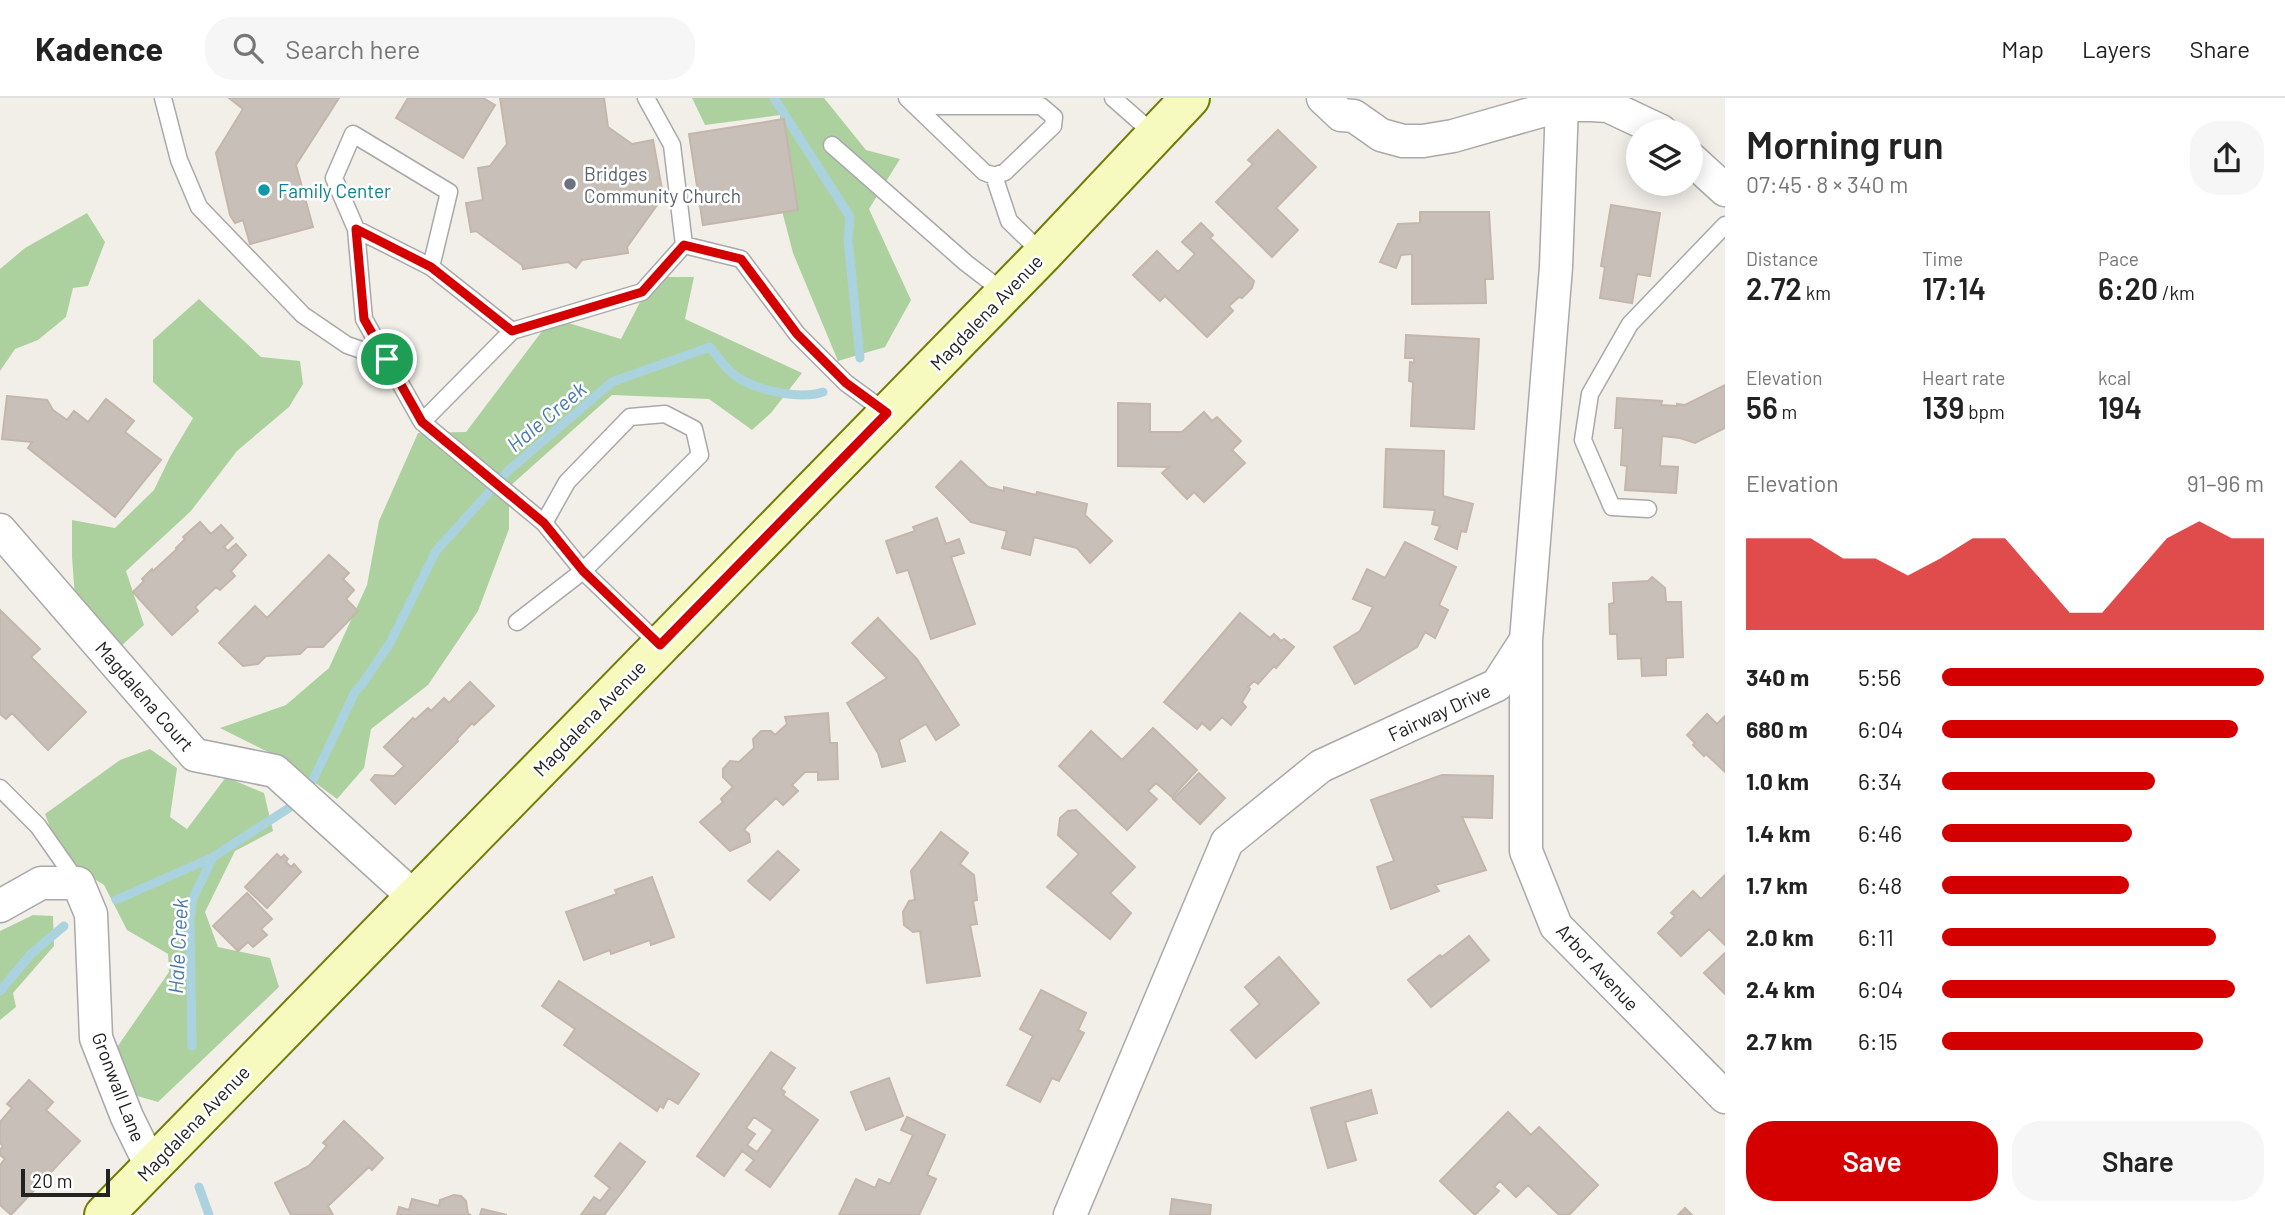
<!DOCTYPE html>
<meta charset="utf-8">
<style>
body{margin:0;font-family:Barlow,sans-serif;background:#f6f6f6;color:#222;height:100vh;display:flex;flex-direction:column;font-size:26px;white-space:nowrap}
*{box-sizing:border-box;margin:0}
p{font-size:23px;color:#767676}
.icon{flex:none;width:38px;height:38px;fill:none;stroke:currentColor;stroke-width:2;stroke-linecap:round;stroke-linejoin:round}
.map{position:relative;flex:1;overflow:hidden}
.details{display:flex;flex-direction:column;background:#fff;width:560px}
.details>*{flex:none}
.tools{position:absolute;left:1626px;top:21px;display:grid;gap:14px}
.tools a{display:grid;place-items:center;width:77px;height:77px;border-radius:50%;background:#fff;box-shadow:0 4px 18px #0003;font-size:35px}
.scale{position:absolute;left:21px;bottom:18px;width:89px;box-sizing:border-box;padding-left:7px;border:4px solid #222;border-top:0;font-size:19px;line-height:24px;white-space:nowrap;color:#222;-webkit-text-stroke:5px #fff;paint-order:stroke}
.pin{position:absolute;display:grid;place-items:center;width:60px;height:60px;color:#fff;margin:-30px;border:4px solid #fff;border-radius:50%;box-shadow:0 2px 7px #0007}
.round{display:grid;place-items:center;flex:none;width:74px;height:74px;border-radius:28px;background:#f6f6f6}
.summary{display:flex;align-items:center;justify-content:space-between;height:119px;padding:0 21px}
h1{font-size:38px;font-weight:600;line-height:52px}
.stats{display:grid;grid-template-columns:repeat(3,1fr);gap:10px;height:119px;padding:7px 21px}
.stats div{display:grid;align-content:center}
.stats b{font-size:30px;font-weight:600}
.stats small{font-size:19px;font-weight:400}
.stats p{font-size:19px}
.chart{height:196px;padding:14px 21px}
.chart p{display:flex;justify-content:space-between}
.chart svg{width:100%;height:126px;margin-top:7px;fill:#d40000;opacity:.7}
.button{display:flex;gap:14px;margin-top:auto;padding:14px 21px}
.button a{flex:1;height:80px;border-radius:28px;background:#d40000;color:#fff;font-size:28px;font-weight:600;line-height:80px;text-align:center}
.button a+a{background:#f6f6f6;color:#222}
ul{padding:0 21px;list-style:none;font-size:23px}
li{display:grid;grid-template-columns:112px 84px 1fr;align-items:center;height:52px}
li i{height:18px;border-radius:9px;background:#d40000}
header{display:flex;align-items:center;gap:42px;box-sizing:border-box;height:98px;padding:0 35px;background:#fff;border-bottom:2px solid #e0e0e0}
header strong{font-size:33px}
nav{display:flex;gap:38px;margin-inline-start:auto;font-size:24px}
.search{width:490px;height:63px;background:#f6f6f6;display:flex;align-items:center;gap:18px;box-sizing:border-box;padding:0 24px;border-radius:28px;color:#767676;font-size:26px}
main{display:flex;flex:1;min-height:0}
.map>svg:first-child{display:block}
.forest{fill:#add19e}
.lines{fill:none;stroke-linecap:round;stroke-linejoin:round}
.stream{stroke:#aad3df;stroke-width:9}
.building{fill:#c7bfb8;stroke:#c4b6ab;stroke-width:2;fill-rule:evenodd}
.service-casing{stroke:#a9a9a9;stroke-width:19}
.minor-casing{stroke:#a9a9a9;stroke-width:35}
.secondary-casing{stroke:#707d05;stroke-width:42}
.service{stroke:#fff;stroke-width:16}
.minor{stroke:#fff;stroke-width:32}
.secondary{stroke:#f7fabf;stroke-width:38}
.route-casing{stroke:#fff;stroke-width:14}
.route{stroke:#d40000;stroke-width:9}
.worship-dot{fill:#6b7280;stroke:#fff;stroke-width:2.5}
.culture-dot{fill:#0f9aa8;stroke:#fff;stroke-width:2.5}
.labels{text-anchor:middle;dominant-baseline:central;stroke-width:5;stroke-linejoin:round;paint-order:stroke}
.worship-label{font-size:19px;fill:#5b616d;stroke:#fff;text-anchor:start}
.culture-label{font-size:19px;fill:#0d838f;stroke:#fff;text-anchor:start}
.street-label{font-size:19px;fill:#222;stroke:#fff}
.water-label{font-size:21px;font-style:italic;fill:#4a7aab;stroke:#fff}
</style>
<header>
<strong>Kadence</strong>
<div class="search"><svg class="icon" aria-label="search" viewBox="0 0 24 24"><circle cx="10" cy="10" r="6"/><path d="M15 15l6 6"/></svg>Search here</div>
<nav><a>Map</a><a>Layers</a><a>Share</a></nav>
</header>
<main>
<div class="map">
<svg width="1725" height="1117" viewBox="0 0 1725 1117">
<rect width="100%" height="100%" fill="#f2efe9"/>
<path class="forest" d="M692,0H824L866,52L900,61L869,111L911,202L885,249L838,263L793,155L780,105V17L705,27Z
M87,115L105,144L88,188L73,190L66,219L38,242L15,251L0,273V171L25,150Z
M653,179H694L685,221L802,275L771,315L752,332L709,301L612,297L509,389V431L478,513L428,587L371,631L364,670L337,701L286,663L220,630L286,607L329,570L367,487L379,423L418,335L466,334L552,220L621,241Z
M199,201L261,259L300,263L303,286L289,309L237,353L191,413L126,473L144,527L120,549L76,513L72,459V422L115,430L154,392L170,359L193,320L153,284V242Z
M150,651L177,670L170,719L187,731L226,679L264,695L273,733L235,753L205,814L218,849L270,860L279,889L158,1004L127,995L113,955L169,874L168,856L127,832L104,787L62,761L45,716L120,662Z
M33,817L53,818L54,848L13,895L16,909L0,922V833Z"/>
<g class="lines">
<path class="stream" d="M774,0L850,119L848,141L860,260
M313,682L355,594L363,585L390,545L436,453L509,372L612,284L710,249C717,258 724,268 732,275C751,292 800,302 823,294
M116,802L211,760
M0,893L31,856L64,828
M192,948L190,820L193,800L213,759L289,710
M199,1089L209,1117"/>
</g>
<path class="building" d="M229,0H339L296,67L313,129L250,146L243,122L235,125L230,117L216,55L243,11Z
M408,0H483L495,7L463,60L396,20Z
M500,0H604L608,29L632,46L653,42L664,102L660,103L627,149L628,155L582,162L576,170L568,164L523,171L522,167L476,133L471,134L466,105L483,102L478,70L490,68L507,46Z
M784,21L798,112L703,127L689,36Z
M1278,32L1316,69L1276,110L1298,132L1272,159L1216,104L1253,66L1248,62Z
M1611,107L1660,115L1650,178L1637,176L1632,205L1600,200L1605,169L1601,168Z
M1420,114H1489L1493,181H1485L1486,205L1412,206V156L1401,157L1396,170L1380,164L1398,126L1420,125Z
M1201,125L1213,137L1210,140L1254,183L1252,190L1242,200L1239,199L1229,208L1233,213L1207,239L1165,198L1160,203L1133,177L1157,153L1178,174L1195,156L1182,144Z
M1406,237L1479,241L1474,331L1411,328L1413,284L1409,283L1410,264L1414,265V260H1405Z
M1725,287V330L1695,345L1680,340L1662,338L1660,368L1678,369L1676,395L1625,392L1627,368L1621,367L1623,330H1615L1617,300L1662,303L1661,307L1677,308V306L1685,307Z
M7,298L47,302L53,312L67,322L74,313L88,324L106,301L134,323L125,334L161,362L115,419L28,350L32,344L2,341Z
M1118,305L1150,306V334H1182L1204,314L1212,323L1217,319L1241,343L1232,352L1245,365L1204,404L1194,394L1187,401L1162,375L1169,369L1118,368Z
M1386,351L1444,353L1443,398L1473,406L1466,434L1461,433L1457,451L1435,441L1440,428L1432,426L1435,412L1384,409Z
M961,363L988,389L1004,393V389L1036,397L1037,394L1087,406L1085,417L1112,443L1090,465L1077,450L1034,439L1030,457L1002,450L1007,433L971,424L936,389Z
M937,420L946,446L959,441L964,455L951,459L975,526L931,541L908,472L897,475L886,443L915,433L913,429Z
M200,424L211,436L221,427L233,440L224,449L228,453L236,446L246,457L231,473L235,478L220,492L216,489L195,509L198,513L172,537L133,494L144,483L142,481L152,471L153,473L177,451L176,450L185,441L183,439Z
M1405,444L1456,469L1439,507L1448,512L1435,540L1425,534L1417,549L1355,586L1334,549L1360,533L1373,509L1353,501L1367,471L1385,480Z
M329,457L349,475L343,481L354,492L346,501L358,513L323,549H307L300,556L266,558L258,566L243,568L219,545L255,508L267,520Z
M1652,479L1665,490L1666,504H1681L1683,559L1666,560V577L1642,578L1641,560L1618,561L1617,536H1610L1609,506L1614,505L1613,485L1648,483Z
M0,512L40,551L31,559L86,614L48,652L12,615L6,621L0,616Z
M1240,515L1270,540L1274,536L1281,543L1284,541L1294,549L1276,570L1274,568L1258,586L1254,583L1248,589L1250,591L1242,604L1246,609L1231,627L1222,619L1210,632L1202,625L1197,631L1164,604Z
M878,520L917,561L959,627L936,642L926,626L899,642L905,663L882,669L878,655L847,605L887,580L852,545Z
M470,584L494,608L474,627L472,625L457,641L458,643L395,706L371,682L375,677L394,678L404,668L384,649L413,620L415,622L428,610L431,613L444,600L449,605Z
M828,615L830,645H837L838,681L818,682V674H805L792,687L798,693L783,707L776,700L747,728L744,732L749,736L750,744L730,753L700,724L723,704L721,701L733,689L723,679V671L730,663L739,664L754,650L753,641L761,633H771L775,637L787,626L785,619Z
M1707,616L1717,626L1725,618L1724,673L1706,656L1704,658L1693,647L1695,645L1687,637Z
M1153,630L1197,672L1172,699L1156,685L1148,693L1157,701L1127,732L1059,668L1091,633L1122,662Z
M1199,675L1225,700L1200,726L1173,701Z
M1442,677L1493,678L1492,720L1462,719L1486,772L1435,787L1439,793L1391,811L1377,769L1394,763L1371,702Z
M1076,712L1135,769L1110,795L1131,815L1110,841L1047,789L1079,756L1058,737L1060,720L1068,713Z
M941,734L968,755L960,766L974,777L977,802L973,803L977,826L970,827L980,878L927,885L920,833L913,834L904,827L903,814L909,803L915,802L911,773Z
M778,753L799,772L770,802L748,783Z
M277,756L281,760L284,757L288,761L286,764L291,769L294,766L301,774L267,810L245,789Z
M1725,777V847L1709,831L1681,858L1658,835L1675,818L1671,815L1693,793L1701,801Z
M652,779L674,839L651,847L650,842L611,856L610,852L584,862L566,814L617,796L615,792Z
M247,795L272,821L261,831L267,837L253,849L248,844L238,853L213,828Z
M1469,838L1489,862L1431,909L1408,882L1440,857L1442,859Z
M1725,855V896L1704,875Z
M1279,859L1319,905L1256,960L1231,932L1260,906L1245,889Z
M559,883L699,976L678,1006L668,1000L663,1010L660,1008L657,1013L564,947L575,931L542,908Z
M1041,892L1086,915L1078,932L1084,935L1059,983L1052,980L1040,1004L1007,987L1033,938L1020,931Z
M771,954L795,970L781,991L785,994L783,997L818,1022L770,1089L746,1072L754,1062L742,1053L724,1078L697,1058ZM754,1019L773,1032L757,1054L747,1047L755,1036L746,1030Z
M889,980L903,1018L866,1032L851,994Z
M29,982L53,1004L46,1012L80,1043L11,1117L0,1107V1067L5,1061L0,1057V1052L3,1048L0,1045V1024L12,1010L7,1006Z
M1371,992L1377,1015L1345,1024L1356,1062L1328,1070L1311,1010Z
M1508,1014L1531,1037L1539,1029L1598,1087L1569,1117H1559L1528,1087L1516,1099L1500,1083L1494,1089L1499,1093L1475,1117L1440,1083Z
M907,1019L945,1037L927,1077L936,1081L919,1117H839L856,1081L875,1090L879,1081L890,1086L913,1037L901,1032Z
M344,1023L383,1060L372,1072L369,1069L328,1108L333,1117H291L275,1085L309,1068L327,1048L323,1045Z
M620,1045L645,1064L604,1117H581L594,1099L600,1103L610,1090L595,1078Z
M454,1097L461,1098L466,1103L468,1116L471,1117H397L399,1109L409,1112L412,1101L439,1108L440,1102Z
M1172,1101L1211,1107L1210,1117H1170Z
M1685,1110L1692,1117H1678Z
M482,1111L507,1117H480Z"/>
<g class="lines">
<g class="service-casing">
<path id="service" d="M163,0L179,62L199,109L303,217L347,247L387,261
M646,0L672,47L684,147L741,161L797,236L846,285L887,315
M907,0L984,74L994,78L1005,74L1053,28L1054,19L1041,8H916
M1113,0L1155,37
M832,47L966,165L1005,195
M994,78L1009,123L1043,156
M356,131L431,169
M512,233L642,194L684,147
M422,324L364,221L356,131L334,80L353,36L449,94L431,169L512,233L422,324L544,425
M1648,411L1612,409L1583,342L1590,296L1630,226L1725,127
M517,524L583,473L700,357L694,331L665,316L630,319L567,384L544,425L583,473L660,547
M0,690L38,728L78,785"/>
</g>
<g class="minor-casing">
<path id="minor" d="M1323,0L1341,17L1354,18L1381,37L1403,43H1423L1453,38L1562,7H1592L1608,8L1661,33
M1690,60L1725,92
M0,432L195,657L275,673L414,799
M1526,542V753L1556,828L1725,999
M0,808L41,785H78L91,816L96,940L127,1019L151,1068
M1070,1117L1227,744L1321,668L1497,587L1526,542L1556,169L1562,7"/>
</g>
<g class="secondary-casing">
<path id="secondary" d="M104,1117L1043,156L1190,0"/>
</g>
<use href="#service" class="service"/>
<use href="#minor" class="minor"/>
<use href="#secondary" class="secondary"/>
</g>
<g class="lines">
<g class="route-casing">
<path id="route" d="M356,131L431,169L512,233L642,194L684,147L741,161L797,236L846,285L887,315L660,547L583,473L544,425L422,324L364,221Z"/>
</g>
<use href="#route" class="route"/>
</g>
<circle class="worship-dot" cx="570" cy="86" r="7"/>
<circle class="culture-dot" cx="264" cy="92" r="7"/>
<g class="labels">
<g class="worship-label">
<text x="584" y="75">Bridges<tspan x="584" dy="22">Community Church</tspan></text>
</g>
<g class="culture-label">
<text x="278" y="92">Family Center</text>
</g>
<g class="street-label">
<text transform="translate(986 214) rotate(-46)">Magdalena Avenue</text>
<text transform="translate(145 598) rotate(49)">Magdalena Court</text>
<text transform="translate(1439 614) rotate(-25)">Fairway Drive</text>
<text transform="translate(589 620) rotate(-46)">Magdalena Avenue</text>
<text transform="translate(1598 869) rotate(47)">Arbor Avenue</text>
<text transform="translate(119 989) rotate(69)">Gronwall Lane</text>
<text transform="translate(193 1025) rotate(-46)">Magdalena Avenue</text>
</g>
<g class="water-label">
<text transform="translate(546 318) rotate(-40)">Hale Creek</text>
<text transform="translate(177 848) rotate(-87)">Hale Creek</text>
</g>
</g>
</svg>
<div class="tools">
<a><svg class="icon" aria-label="layers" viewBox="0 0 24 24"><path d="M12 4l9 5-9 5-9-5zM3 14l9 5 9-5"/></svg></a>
</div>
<div class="scale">20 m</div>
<div class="pin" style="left:387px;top:261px;background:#1e9e55"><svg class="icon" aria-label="arrive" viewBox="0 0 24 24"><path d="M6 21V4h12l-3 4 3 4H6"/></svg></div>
</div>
<section class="details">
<div class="summary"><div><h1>Morning run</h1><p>07:45 · 8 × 340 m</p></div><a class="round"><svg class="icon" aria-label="share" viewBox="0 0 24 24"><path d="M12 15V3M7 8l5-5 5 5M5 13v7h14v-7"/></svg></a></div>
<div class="stats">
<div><p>Distance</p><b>2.72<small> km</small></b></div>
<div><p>Time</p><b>17:14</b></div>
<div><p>Pace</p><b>6:20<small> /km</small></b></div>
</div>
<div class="stats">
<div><p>Elevation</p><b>56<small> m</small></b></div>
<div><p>Heart rate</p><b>139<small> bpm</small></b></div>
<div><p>kcal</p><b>194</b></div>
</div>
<div class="chart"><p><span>Elevation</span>91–96 m</p>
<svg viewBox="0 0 160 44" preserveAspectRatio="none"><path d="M0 44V12L10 12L20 12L30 19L40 19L50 25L60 19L70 12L80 12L90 25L100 38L110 38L120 25L130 12L140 6L150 12L160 12V44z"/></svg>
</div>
<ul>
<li><b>340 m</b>5:56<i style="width:100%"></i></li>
<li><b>680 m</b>6:04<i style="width:92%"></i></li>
<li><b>1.0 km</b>6:34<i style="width:66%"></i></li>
<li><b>1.4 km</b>6:46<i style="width:59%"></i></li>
<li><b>1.7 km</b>6:48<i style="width:58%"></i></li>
<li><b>2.0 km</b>6:11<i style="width:85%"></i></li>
<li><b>2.4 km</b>6:04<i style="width:91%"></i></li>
<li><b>2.7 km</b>6:15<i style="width:81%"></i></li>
</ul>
<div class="button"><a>Save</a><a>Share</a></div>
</section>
</main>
